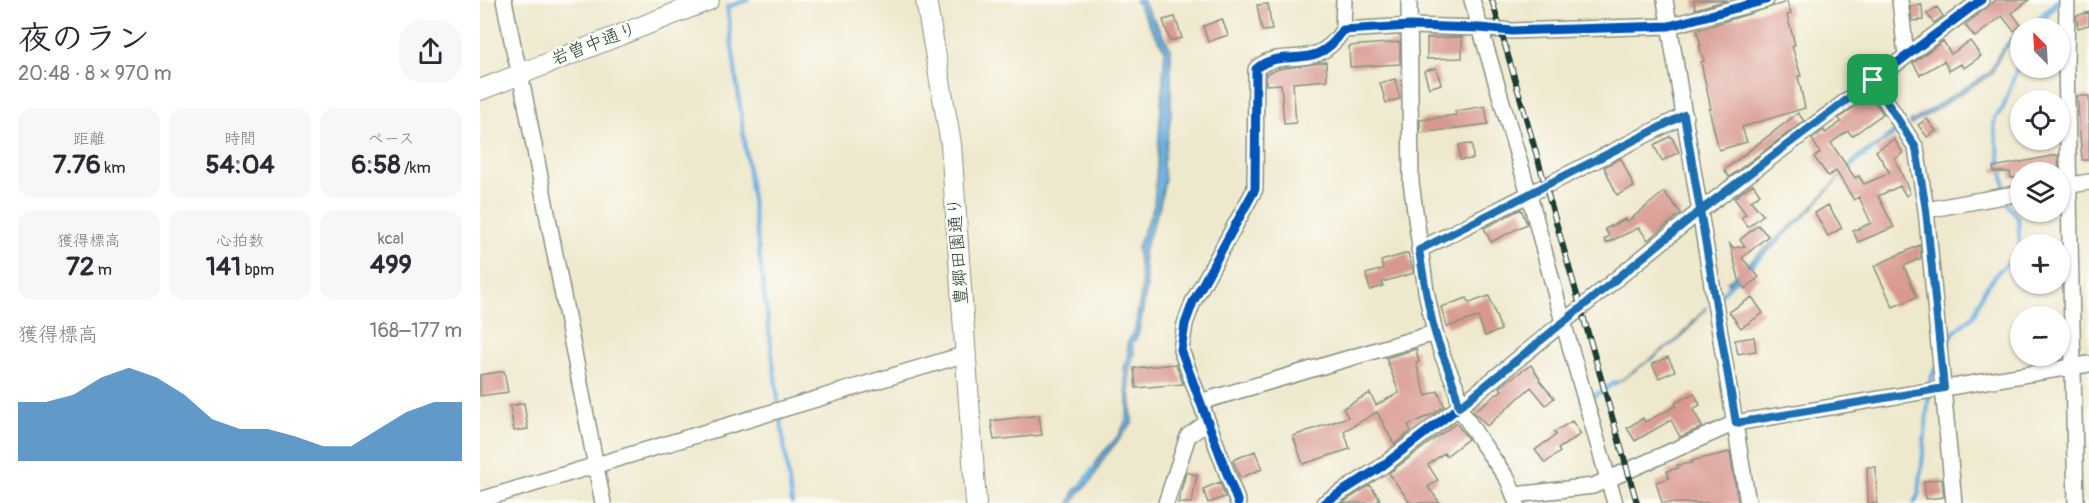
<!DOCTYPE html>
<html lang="ja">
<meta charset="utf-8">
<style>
body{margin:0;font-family:Pangolin,"Klee One",sans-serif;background:#f7f7f7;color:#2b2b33;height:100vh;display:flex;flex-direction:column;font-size:22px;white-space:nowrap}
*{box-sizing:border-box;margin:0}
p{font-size:20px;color:#7c7c81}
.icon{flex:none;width:33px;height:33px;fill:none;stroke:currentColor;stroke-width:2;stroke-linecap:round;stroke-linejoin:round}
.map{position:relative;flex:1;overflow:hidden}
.sheet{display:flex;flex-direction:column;background:#fff;width:480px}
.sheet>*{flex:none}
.needle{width:39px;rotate:336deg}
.fabs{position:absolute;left:1530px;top:18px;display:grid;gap:12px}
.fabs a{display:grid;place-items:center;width:60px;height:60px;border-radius:50%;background:#fff;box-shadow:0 2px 4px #0004;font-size:30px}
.pin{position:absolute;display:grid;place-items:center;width:51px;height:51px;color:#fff;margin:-26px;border-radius:12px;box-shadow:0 3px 9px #0006}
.round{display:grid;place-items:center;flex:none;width:63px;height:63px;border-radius:24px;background:#f7f7f7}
.head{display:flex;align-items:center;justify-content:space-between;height:102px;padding:0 18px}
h1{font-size:33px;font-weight:800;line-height:45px}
.stats{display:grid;grid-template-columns:repeat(3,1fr);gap:9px;height:102px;padding:6px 18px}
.stats div{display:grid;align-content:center;border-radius:15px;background:#f7f7f7;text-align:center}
.stats b{font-size:26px;font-weight:800}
.stats small{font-size:16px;font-weight:400}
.stats p{font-size:16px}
.chart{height:168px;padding:12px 18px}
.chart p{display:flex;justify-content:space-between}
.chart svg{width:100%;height:108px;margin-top:6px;fill:#1f6fb2;opacity:.7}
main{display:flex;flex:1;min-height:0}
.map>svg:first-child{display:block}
.water{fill:#68acde;stroke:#447489;stroke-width:1.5}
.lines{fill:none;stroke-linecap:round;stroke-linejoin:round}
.stream{stroke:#68acde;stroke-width:4}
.building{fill:#d8988f}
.minor-casing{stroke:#869280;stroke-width:18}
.tertiary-casing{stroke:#869280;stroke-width:22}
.minor{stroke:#fff;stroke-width:15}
.tertiary{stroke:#fff;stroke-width:20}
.rail-casing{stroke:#1f3d34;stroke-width:6}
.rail{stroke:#fdfcf7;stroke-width:4;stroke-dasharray:11;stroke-linecap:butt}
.cycleway-casing{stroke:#fdfcf7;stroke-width:13}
.cycleway{stroke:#0057b8;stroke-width:9}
.route-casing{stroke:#fff;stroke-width:12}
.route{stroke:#1f6fb2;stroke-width:8}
.labels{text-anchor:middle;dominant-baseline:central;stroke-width:4.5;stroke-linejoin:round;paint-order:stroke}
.street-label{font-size:18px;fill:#1f3d34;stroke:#fdfcf7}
</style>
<main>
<section class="sheet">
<div class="head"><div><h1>夜のラン</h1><p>20:48 · 8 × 970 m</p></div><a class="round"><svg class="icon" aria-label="share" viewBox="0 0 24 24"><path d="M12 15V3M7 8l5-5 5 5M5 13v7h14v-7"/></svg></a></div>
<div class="stats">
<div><p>距離</p><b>7.76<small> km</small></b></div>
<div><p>時間</p><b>54:04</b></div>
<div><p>ペース</p><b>6:58<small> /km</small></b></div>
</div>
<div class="stats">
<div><p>獲得標高</p><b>72<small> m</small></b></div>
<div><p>心拍数</p><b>141<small> bpm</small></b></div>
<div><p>kcal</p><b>499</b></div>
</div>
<div class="chart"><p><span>獲得標高</span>168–177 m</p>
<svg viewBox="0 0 160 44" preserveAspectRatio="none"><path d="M0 44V20L10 20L20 17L30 10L40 6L50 10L60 17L70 27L80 31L90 31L100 34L110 38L120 38L130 31L140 24L150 20L160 20V44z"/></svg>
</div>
</section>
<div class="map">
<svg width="1609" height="503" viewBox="0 0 1609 503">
<rect width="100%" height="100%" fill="#fdfcf7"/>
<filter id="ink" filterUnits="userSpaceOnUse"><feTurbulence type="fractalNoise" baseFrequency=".0167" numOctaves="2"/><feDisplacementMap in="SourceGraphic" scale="12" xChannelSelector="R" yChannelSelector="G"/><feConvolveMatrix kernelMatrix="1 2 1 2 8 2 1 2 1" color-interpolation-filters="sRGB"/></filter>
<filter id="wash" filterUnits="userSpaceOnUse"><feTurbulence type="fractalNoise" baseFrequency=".008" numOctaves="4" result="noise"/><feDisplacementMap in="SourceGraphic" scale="24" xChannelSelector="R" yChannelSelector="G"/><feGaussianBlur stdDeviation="1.35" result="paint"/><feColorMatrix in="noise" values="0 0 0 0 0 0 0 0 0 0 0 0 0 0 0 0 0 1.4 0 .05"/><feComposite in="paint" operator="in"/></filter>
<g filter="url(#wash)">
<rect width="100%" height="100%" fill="#eee8cc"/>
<path class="water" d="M655,0H662L691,49V115L683,165L685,178L680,205L663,253L667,286L659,332L652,345L654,353L649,373L652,423L624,458L612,480L598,494L594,503H589L594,492L609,477L619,457L639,435L646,420L648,409L644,367L648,354L647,344L655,329L662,287L657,247L674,206L685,51Z
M1540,31L1520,56L1512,74L1431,125L1430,122L1510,72L1518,55L1534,34Z
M1417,128L1418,129L1397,147L1382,156L1357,180L1333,208L1293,247L1248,284L1247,282L1332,207L1380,154L1396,146Z
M1226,307V309L1200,339L1133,386L1199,338Z"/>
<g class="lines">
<path class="stream" d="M268,0L247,7L299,407
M1548,28L1578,0
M1557,28L1578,3
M1401,143L1420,130
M1366,171L1395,147
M1526,193L1514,126L1515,118L1523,108L1540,60
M1266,270L1280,257
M1238,297L1261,275
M1464,351L1474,332L1494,315L1503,292L1519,271L1540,251L1538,218L1528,206L1527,200
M1450,386L1451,378L1456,368
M1109,399L1136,382
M300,415L312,503
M602,485L613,469
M1434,503L1439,493L1449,394"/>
</g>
<g id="blocks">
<path class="building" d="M1214,0H1248L1215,9Z
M1516,0H1549L1532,13L1541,25L1534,31L1522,16L1495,37L1485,25Z
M1307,2L1311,14L1307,15L1315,45L1312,46L1321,76H1318L1325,108L1262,127L1267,142L1239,150L1229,109H1231L1221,62L1224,61L1219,46H1221L1217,30Z
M788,4L792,30L782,31L777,5Z
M1442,5L1443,20L1432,21L1430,6Z
M1457,7L1463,16L1454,23L1447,14Z
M1609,12V25L1598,28L1596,16Z
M695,17L702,38L690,41L683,20Z
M742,19L748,35L728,42L723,26Z
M982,37V58L947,59V38Z
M1463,41L1471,54L1490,41L1501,56L1484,68L1481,64L1469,71L1464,61L1440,75L1433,63Z
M920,42V64L870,67L869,46Z
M846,62L847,80L813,83L816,123L804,124L801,84L786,85V74L799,69Z
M956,68L961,84L949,88L944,71Z
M915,79L920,99L906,103L900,83Z
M1391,95L1403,114L1372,136L1368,131L1351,143L1375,178L1379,176L1384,184L1410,173L1396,151L1414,139L1423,153L1415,159L1430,193L1426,196L1420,186L1398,196L1414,227L1378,242L1373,231L1391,223L1379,197L1374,200L1356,171L1348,176L1334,157L1340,153L1332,139L1344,130L1345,133L1361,122L1359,118Z
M1597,96H1609V160H1602Z
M1005,106L1008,124L940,133V120L976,115L975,111Z
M1318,113L1324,121L1249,177L1244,170Z
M1447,119L1456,131L1447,137L1438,125Z
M1191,136L1199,152L1182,161L1174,145Z
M992,144L993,159L980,160L979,145Z
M1578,155L1579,172H1540V177L1531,178L1530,172H1514L1513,167Z
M1141,158L1154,187L1137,195L1124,167Z
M1273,184L1280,194L1271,201L1283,215L1268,227L1261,218L1266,214L1254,198Z
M1184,192L1201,213L1168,240L1159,228L1126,243L1124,240L1129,236L1125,229L1145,219L1147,222Z
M1348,205L1362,228L1348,236L1335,213Z
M1041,209L1047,224L1011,242L1004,228Z
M1278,225L1288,236L1262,258L1279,277L1265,289L1260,283L1250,244L1254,248L1265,246L1260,240Z
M1440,245L1441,258L1424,266L1437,297L1413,307L1394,266Z
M928,253L934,273L902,282L903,286L890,290L886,274L903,269L901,261Z
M1009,296L1021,330L1005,336L998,317L967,327L961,307L987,298L989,303Z
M1272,297L1283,313L1261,328L1249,312Z
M1274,337L1276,351L1258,354L1255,340Z
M936,349L939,362L936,363L946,396L958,391L964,406L953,414L928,425L931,431L914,444L897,412L864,431L870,449L823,464L813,436L868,417L863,408L890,393L896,405L919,393L906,358Z
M1188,357L1195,371L1179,378L1172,364Z
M696,364L703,384L656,388L654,368Z
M1051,365L1060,379L1059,380L1074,398L1066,405L1051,387L1007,426L993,412L1022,390L1020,387L1030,379Z
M24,371L28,392L0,396V375Z
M1214,393L1220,405L1213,409L1222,427L1200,437L1191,420L1155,441L1147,428L1163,418L1165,422L1196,406L1195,403Z
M44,403L48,429L34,431L30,406Z
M559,415L562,435L514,440L511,421Z
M1092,421L1101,434L1078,449L1080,452L1065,463L1055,450L1076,435L1074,432Z
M976,423L988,439L966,456L964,453L948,465L958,480L948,487L960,503H930L909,473Z
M775,451L782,469L760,478L753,460Z
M1250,452L1258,503H1182L1176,482L1189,478L1187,471L1198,468L1197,465L1212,463L1211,461Z
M1387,467H1396L1397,503H1388Z
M706,472L717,475L712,503H698Z
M1462,479L1464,497L1446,499L1444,481Z
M740,482L745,497L728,503L723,489Z
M890,485L900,499L894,503H862Z"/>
</g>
</g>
<g filter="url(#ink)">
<use href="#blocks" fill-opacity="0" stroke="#869280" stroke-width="1.5"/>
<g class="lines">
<g class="minor-casing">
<path id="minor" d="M24,0L35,55L40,73L123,503
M929,0L931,182L946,291L955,333L963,357L977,389L979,407L1000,440L1028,480L1037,503
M992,0L1049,194L1083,322L1135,503
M1185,0L1268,503
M1420,0L1426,56
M1587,0L1586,64L1596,503
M863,30L864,0
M1393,80L1436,148L1446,210L1474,503
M1580,187L1609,182
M1446,210L1540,193
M939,250L1205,115
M720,402L955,333
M1035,495L1113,486L1255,423L1609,364
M0,500L486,354
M686,503L708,436L728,422
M758,503L701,350L705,324L713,302L775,189L776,69C802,45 835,75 863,30L930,26L1000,28L1032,31L1189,26L1286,0
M844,503L901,467L979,407L1221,210L1501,0"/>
</g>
<g class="tertiary-casing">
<path id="tertiary" d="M446,0L471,144L496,503
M0,90L229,0"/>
</g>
<use href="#minor" class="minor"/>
<use href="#tertiary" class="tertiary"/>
<g class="rail-casing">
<path id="rail" d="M1012,0L1157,503"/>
</g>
<use href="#rail" class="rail"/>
<g class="cycleway-casing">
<path id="cycleway" d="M758,503L701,350L705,324L713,302L775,189L776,69C802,45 835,75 863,30L930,26L1000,28L1032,31L1189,26L1286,0
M844,503L901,467L979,407L1221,210L1501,0"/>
</g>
<use href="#cycleway" class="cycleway"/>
</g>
</g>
<g class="lines" filter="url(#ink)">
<g class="route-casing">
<path id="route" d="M1393,80L1221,210L979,407C975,382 964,360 956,336C948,308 944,279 939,250L1204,115L1256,423L1464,388L1446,210L1436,148L1393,80"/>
</g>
<use href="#route" class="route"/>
</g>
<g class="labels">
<g class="street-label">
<text transform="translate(114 44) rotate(-21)">岩曽中通り</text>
<text transform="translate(478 251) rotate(-94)">豊郷田園通り</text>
</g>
</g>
</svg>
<div class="fabs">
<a><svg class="needle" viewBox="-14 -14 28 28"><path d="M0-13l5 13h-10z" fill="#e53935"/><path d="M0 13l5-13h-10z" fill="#7c7c81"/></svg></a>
<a><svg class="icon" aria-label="locate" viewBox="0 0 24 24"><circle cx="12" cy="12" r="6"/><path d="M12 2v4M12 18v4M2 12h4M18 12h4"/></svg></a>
<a><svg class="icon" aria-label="layers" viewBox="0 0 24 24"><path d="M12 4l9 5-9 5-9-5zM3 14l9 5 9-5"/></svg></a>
<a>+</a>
<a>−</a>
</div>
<div class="pin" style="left:1393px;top:80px;background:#1e9e55"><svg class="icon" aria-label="arrive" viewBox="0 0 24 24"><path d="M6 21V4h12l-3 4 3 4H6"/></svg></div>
</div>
</main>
